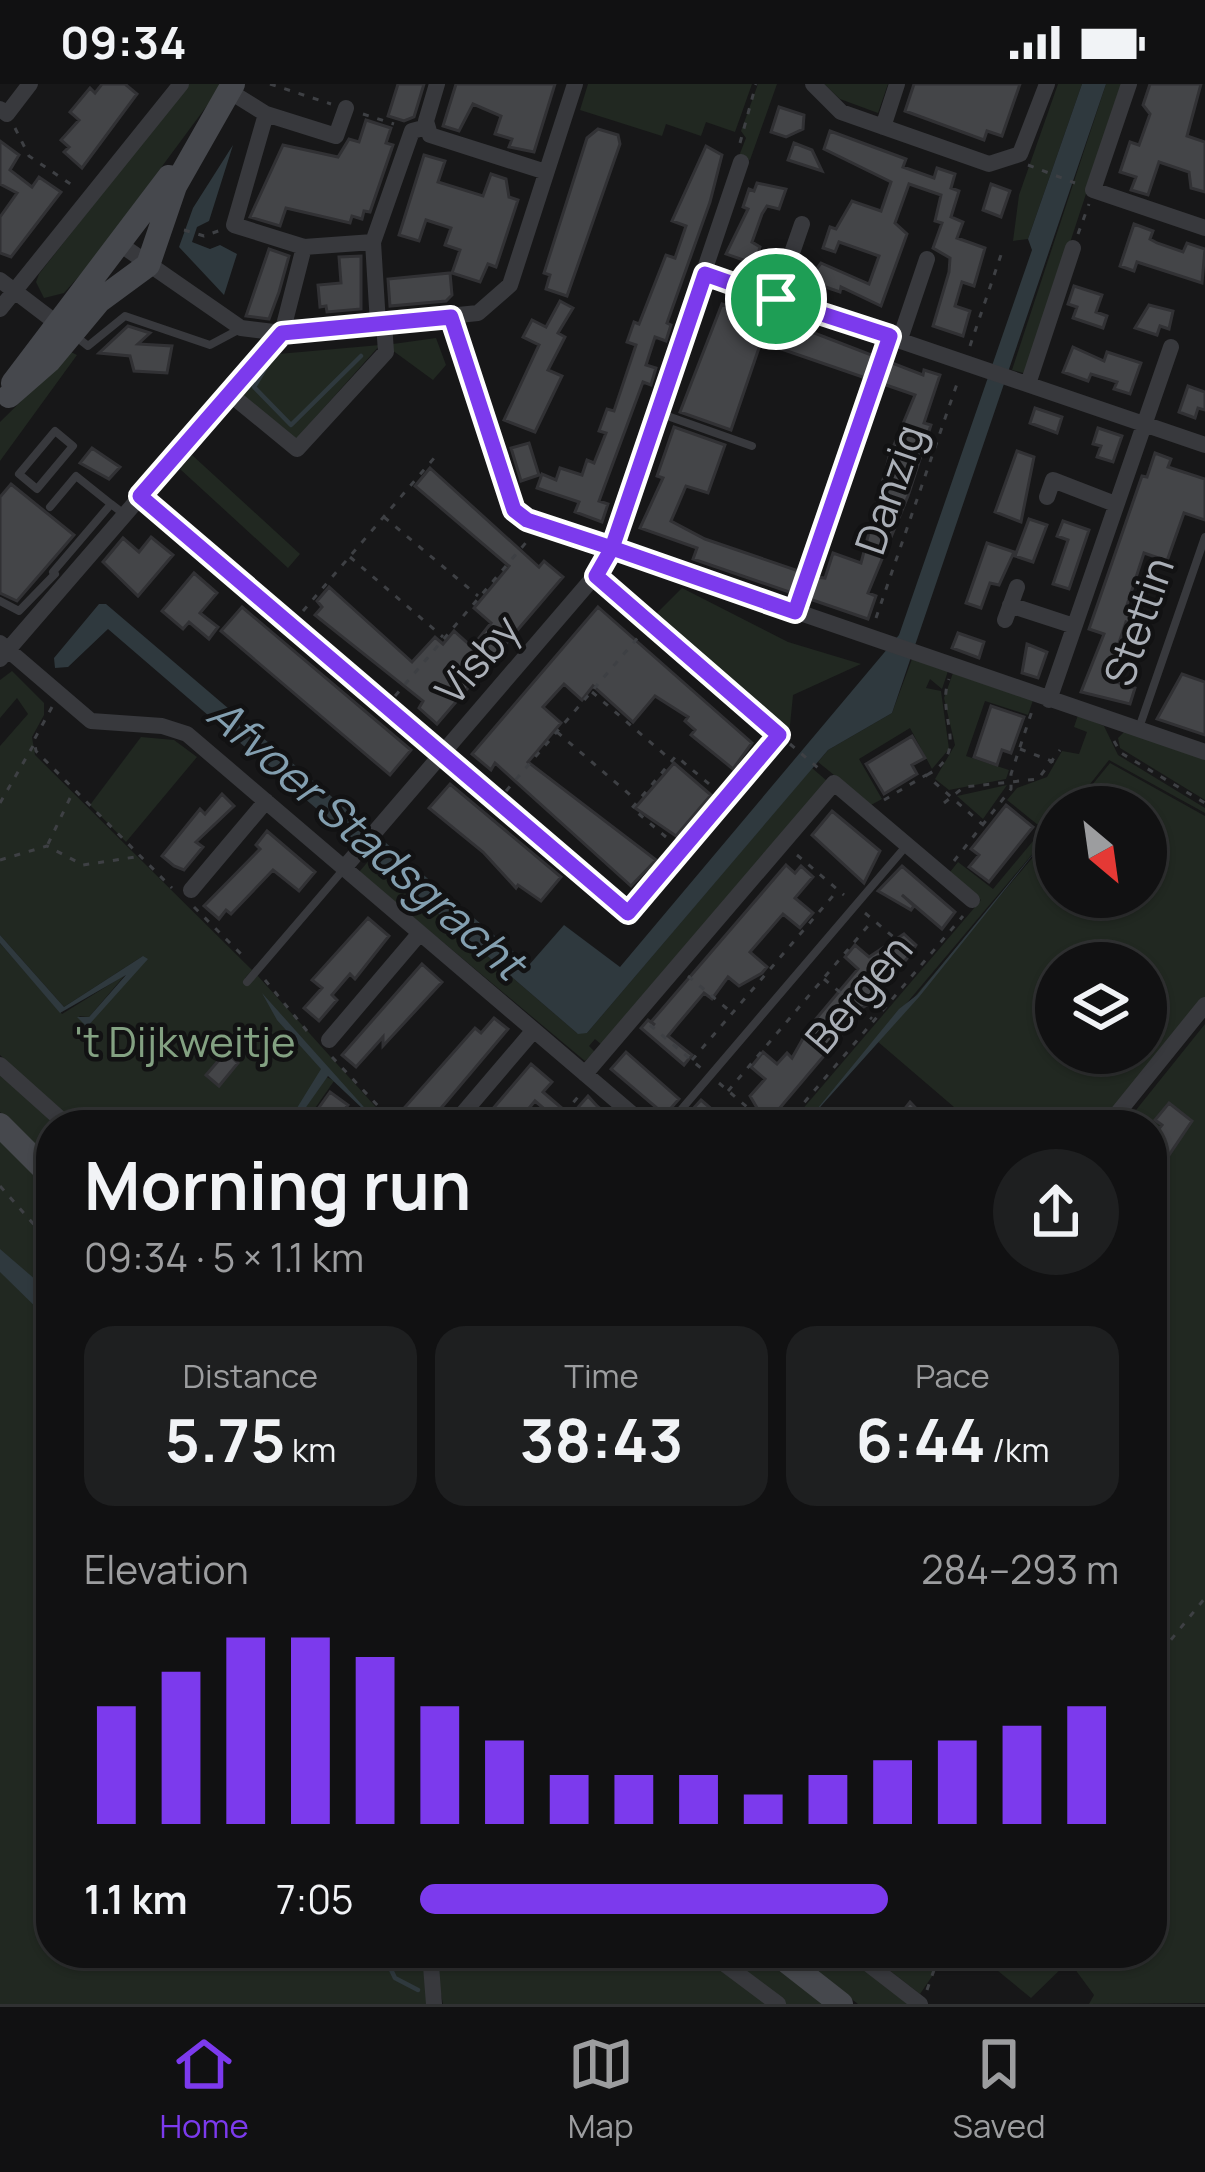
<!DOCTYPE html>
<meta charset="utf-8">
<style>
body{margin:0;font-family:Manrope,sans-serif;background:#1e1f20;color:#f1f3f6;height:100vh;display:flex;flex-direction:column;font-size:45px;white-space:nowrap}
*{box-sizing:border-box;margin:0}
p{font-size:39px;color:#9c9d9f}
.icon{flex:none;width:66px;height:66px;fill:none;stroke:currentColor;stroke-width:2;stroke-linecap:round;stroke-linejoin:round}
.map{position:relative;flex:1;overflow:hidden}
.drawer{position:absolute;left:36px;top:1026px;width:1131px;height:858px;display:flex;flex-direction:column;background:#111112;border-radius:48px;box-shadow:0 3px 9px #0004,0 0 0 3px #303132}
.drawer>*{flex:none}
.needle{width:78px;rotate:151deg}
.buttons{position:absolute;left:1035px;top:702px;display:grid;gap:24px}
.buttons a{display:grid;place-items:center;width:132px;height:132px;border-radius:50%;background:#111112;box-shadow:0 3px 9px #0004,0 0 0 3px #303132;font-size:60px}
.pin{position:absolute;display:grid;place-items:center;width:102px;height:102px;color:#fff;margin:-51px;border:6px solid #fff;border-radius:50%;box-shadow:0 3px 12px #0007}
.round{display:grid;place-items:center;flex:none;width:126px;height:126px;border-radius:63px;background:#1e1f20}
.overview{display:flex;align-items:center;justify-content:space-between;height:204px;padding:0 48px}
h1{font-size:66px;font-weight:700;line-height:90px}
.stats{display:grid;grid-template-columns:repeat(3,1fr);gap:18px;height:204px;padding:12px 48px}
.stats div{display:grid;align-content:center;border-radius:30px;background:#1e1f20;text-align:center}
.stats b{font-size:60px;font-weight:700}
.stats small{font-size:33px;font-weight:400}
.stats p{font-size:33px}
.chart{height:336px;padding:24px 48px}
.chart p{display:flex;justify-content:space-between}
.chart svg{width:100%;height:216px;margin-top:12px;stroke:#7c3aed;stroke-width:6}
ul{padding:0 48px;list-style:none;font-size:39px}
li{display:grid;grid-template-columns:192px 144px 1fr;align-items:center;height:90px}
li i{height:30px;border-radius:15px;background:#7c3aed}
.status{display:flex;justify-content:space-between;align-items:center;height:84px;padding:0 60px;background:#111112;direction:ltr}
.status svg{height:33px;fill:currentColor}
.tabs{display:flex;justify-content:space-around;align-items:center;height:168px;border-top:3px solid #303132;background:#111112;font-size:33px;color:#9c9d9f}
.tabs a{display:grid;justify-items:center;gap:6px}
.tabs .on{color:#7c3aed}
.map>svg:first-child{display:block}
.green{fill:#212821;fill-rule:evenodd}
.water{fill:#2f393e}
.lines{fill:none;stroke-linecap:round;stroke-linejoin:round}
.stream{stroke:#2f393e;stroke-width:4.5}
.building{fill:#444548;stroke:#313134;stroke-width:3}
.path{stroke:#3e4044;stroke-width:3;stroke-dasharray:6 9;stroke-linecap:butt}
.lane{stroke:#38393d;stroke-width:8}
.street{stroke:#38393d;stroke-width:16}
.secondary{stroke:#46484d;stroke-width:24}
.route-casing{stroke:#fff;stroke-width:24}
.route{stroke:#7c3aed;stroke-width:15}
.labels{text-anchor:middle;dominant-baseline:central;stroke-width:9;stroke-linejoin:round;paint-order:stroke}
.street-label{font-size:42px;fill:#aaafb7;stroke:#121213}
.park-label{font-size:42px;fill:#83a182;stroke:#121213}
.water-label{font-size:45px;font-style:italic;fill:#839fb0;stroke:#121213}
</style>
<div class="status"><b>09:34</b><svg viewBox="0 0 49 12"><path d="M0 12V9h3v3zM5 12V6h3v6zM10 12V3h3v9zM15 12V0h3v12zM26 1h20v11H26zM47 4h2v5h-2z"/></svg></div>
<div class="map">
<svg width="1205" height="1920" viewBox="0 0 1205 1920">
<rect width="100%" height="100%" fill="#171718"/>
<path class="green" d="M188,0H223L89,181L64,209L44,214L36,198L39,190Z
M588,0H752L735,48L706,38L701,52L666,40L662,52L580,26Z
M758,0H777L750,76L739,72L746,54L741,47Z
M824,0H888L878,29L840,15Z
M1058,0H1082L1028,155L1013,157L1019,111Z
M1106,0H1122L1027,290L1012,286Z
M436,254L446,281L433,296L392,266L393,260Z
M380,261L305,345L308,349L291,358L240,312L267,271Z
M71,268L77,271L0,377V338Z
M192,371L300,470L288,484L180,385Z
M682,504L788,558L861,580L793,611L789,651L652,534Z
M912,575L948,587L942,605L930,595L926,604L941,607L949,665L932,685L910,644L859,675L882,715L871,721L818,678L828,666L892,629Z
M12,587L44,619V631L32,653L35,671L252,886L245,894L249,900L257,891L392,1041H380L324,982L325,992L334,997L311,1030L326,1041H76L0,971V859L62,930L125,891L89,933L79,932L87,943L143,872L64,923L0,851V662L28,630L17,614L0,634V596Z
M953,589L1033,616L1028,631L985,617L966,672L1009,686L1006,695L949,706L935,695L955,661L944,614Z
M1078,631L1104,642L1118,671L1205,724V729L1109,676L1072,723H1056V742L804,1041H789L981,816L950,788L958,778L993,805L1043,745L1007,716L1017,704L1047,693L1062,667L1079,670L1087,648L1074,643Z
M1125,647L1205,675V716L1120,664L1118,654Z
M141,653L174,656L197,673L126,758L90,721Z
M1110,679L1205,732V915L1103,1041H975L877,957L1056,746V813H1146V723H1074ZM1056,879H1146V969H1056Z
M812,684L827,697L602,961L595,955L589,962L595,968L585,977L359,788L372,773L577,949H587Z
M1007,701L983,735L957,712Z
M1205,940V1919L1089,1920L1094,1911L1069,1877L1031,1914L976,1869H1152V1041H1124Z
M0,988L59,1041H51V1077L0,1028Z
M0,1056L51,1105V1869H759L826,1920H443L441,1910L428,1920H0Z
M791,1869H843L909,1920H858Z
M867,1869H939L935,1888L920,1910Z"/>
<path class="water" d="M1082,0H1106L892,629L828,666L587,949L578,950L108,545L68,583L55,584L54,574L99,520H106L529,881L564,841L620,883L899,551L1032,166L1028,155Z
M233,61L209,137L197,143L192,158L210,165L220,161L237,170L224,211L179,163L193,124Z
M1056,742L919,913L804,1041L899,925L917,911Z
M0,851L64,923L143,872L148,875L87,943L77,933H89L126,891L60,929L0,859Z
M262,909L380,1041L328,992L297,1036L278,1041L292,1032L321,985L277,936Z
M0,1165L51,1209V1238L0,1188Z"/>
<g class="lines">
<path class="stream" d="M270,276L254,303L291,341L361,272
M383,1869L395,1894L418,1906"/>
</g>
<path class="building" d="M102,0H125L137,10L82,84L64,68L69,63L61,56L79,36L70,28L90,4L95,9Z
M398,0H424L414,33L404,37L388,32Z
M456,0H555L534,68L509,63L512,55L495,50L501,32L473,20L459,47L443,42Z
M914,0H1020L1002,52L987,47L984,56L905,27Z
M1150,0H1201L1187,52L1205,58V108L1191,104L1189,88L1159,78L1148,111L1131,106L1136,93L1120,88L1130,58L1139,61L1150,30L1143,21Z
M779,23L804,31L803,45L786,53L771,48Z
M366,36L391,44L386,59L393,61L370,128L364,127L362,135L352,132L350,139L286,124L280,142L250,133L283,61L338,73L349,55L359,58Z
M598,45L618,51L620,60L567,212L546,205L550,191L544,189L587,54Z
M830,47L906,75L903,83L934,94L937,84L955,90L951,104L959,107L951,133L963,138L957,154L985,164L974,202L962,198L955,222L970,227L963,252L933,242L949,188L950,174L933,164L942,139L935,137L941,111L909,100L895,139L907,150L881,222L841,203L840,208L814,199L812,191L821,179L869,200L879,172L839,158L835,168L823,164L830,143L836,145L852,117L881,127L891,98L824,65Z
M0,57L19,71L10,86L32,103L39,93L61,108L11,173L0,169V133L17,109L0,100Z
M794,59L812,66L822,87L788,76Z
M706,62L722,71L710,118L667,239L671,241L666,257L655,253L646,281L656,284L651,301L643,298L599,417L608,420L602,438L575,428L579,418L537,404L542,390L556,396L560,384L582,391L587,376L594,379L606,349L599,347L607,325L614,327L636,261L627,258L634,238L639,240L666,171L675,174L686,142L672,137Z
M424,71L445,77L438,98L483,112L491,90L506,95L509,113L518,116L496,183L488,180L480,198L452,189L460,166L445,161L451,144L426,136L419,157L399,151Z
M757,99L786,105L779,125L767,122L762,130L752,158L760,163L755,180L726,170L748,125L743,123L749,105L754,107Z
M991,100L1010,107L1001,133L983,126Z
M1134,140L1153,147L1150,155L1157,159L1183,168L1187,159L1205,165L1202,199L1137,178L1134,187L1120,182Z
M269,165L289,172L279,208L269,235L246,232Z
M361,172V225L327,228L326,222L320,223L318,201L341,199L339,173Z
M450,189L452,211L446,217L390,222L388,195Z
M1074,202L1102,211L1096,228L1107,232L1103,244L1073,234L1077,223L1068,220Z
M560,217L573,224L558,249L565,253L548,286L562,292L535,348L504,336L539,261L523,253L532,236L546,243Z
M722,220L738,226L735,233L770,246L773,236L791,240L923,291L924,286L940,291L924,339L931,341L908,412L868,509L876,512L868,535L693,475L697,464L640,444L663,394L657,392L674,343L725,361L708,409L686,402L671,437L705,455L816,493L825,494L833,469L861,479L889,373L915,311L761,258L731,346L680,328Z
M1149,221L1173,227L1169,245L1160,242L1157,251L1135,244Z
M128,242L150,249L138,260L172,262L167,289L134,287L130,272L99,269Z
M1073,263L1104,277L1107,268L1141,279L1130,310L1114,305L1117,298L1091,290L1088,297L1063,288Z
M1188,302L1205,308V326L1198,324L1195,334L1179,328Z
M1035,324L1062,333L1057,349L1030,339Z
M1098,344L1122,352L1113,378L1097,373L1101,362L1093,360Z
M529,359L539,391L521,397L511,364Z
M92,364L120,383L109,395L80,379Z
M1017,367L1034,373L1021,438L995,428Z
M1155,369L1171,375L1168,383L1205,395V436L1184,429L1167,477L1144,469L1127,521L1149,529L1144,544L1126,538L1107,595L1135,604L1130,620L1081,608L1104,550L1089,545L1142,392L1147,393Z
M430,384L539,483L544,477L563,493L437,640L419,624L423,617L315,531L322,523L317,517L329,503L412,578L435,553L443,560L454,547L472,563L491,539L474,524L509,482L415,402Z
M11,400L74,451L17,517L0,509V413Z
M1029,435L1047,441L1033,478L1015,472Z
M1063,437L1089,446L1069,505L1053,500L1068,456L1057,452Z
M151,453L173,471L138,512L103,478L123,454L139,468Z
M987,459L1014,468L999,501L990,499L981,524L966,519Z
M194,489L217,509L200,529L218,543L209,555L189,538L183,545L162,527Z
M242,523L411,666L390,691L221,547Z
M598,523L752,659L733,685L691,651L695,646L685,637L688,633L655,612L633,638L593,602L582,616L564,600L543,623L561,639L528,678L656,776L631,802L495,679L491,686L472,670Z
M958,549L984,558L979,574L952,564Z
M1027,560L1047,568L1038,594L1022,589Z
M1182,590L1205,598V651L1157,635Z
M991,622L1024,633L1011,669L1002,666L997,681L974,673Z
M912,652L925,674L912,681L917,690L884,710L866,680Z
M674,679L711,711L676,752L635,724Z
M450,700L561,793L541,817L518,801L516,804L483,768L429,724Z
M222,710L234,722L196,758L203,763L184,786L174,782L162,772L200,725L205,730Z
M1006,721L1033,743L989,798L969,783L979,771L971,765Z
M832,727L880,767L864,799L812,751Z
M267,747L315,788L299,807L273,786L231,830L226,826L219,835L204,822L260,765L256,761Z
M786,781L795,789L801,782L813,793L795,814L813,829L800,844L783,830L750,868L767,883L762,889L739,902L728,893L712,915L704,909L677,941L668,952L692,971L684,981L641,944L648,936L655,941L651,938Z
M902,782L955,828L942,845L902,811L914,822L911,826L878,807Z
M368,834L389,852L355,895L350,890L332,911L337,916L319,937L304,924L322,904L312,896Z
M904,850L916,861L910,871L867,921L851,930L856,934L773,1032L768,1027L763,1034L750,1012L765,995L751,983L763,968L777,980L787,969L792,974L810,942L858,885L845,873L855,861L869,873Z
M422,880L442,898L383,962V953L356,983L342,971Z
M494,934L508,945L442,1023L427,1041H402L398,1031L475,944L481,949Z
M226,968L238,979L219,1002L206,991Z
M626,968L679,1015L665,1031L611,985Z
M531,980L552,998L543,1008L564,1026L556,1035L535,1017L515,1041H490L497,1033L491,1027Z
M330,1008L348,1021L333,1041L315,1029Z
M588,1012L597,1022L620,1041H587L573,1029Z
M701,1016L708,1022L730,1041H691L700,1030L690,1028Z
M910,1018L932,1041H892Z
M1169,1019L1192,1037L1169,1071L1152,1053L1162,1041L1155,1036Z"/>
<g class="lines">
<path class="path" d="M270,0L331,20
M363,30L394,40
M15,44L29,72L75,103
M740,59L756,0
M1028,81L1075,99
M184,146L204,152L221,146
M1078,150L1089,120
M970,262L1003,165
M384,433L478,512
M350,473L443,553
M802,509L885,269
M303,527L435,373
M876,534L959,294
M592,608L671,676
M395,612L529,455
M52,623L34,656L36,667L172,804
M557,648L636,716
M1114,657L1121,669L1205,719
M790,660L824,689
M1020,665L1054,678
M927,691C972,667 935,632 949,595
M506,707L641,550
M884,716L926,691L982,740
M0,719L33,662
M944,719L964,703L1038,695L1060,666
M666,753L632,724L676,672L715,705
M48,760L72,710
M797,771L844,811
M0,776L47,762L83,781L135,773
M954,777L1011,705V690L1033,624
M194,823L246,875
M865,829L922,877
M688,892L731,928
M824,895L872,935
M265,896L312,953
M650,941L702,985
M332,973L396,1041
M692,976L838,806
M719,999L768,1041
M728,1007L873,836
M554,1041L583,1007
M785,1041L963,832
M0,1102L51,1160
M1152,1579L1205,1514
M927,1906L940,1869"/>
<path class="lane" d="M74,251L88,262L125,232L210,261L240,245
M659,329L752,362
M55,347L73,362L37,405L19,390Z
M50,423L76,392L111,420
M53,488L111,420L124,430
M0,517L19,527L55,490
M1139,644L1205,453
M247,898L343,786
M668,1041L907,761"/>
<path class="street" d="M437,0L426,37L430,51L546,88
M813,0L841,28L989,80L1020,70L1047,0
M1129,0L1093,106L1205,144
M229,7L266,30L336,52L346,24
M0,25L7,30L30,0
M266,30L234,141L304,163
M883,43L897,0
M117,158L241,244L282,249L478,229L510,201L575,0
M705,190L1205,361
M0,196L63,244
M776,215L802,140
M0,225L181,0
M451,233L507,409L524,434L1205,668
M378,240L373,158L412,47L427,43
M900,255L927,175
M1028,300L1073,164
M230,310L297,365L386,268L384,239
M140,413L627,829L779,651L595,492
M1047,413L1053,396L1115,420
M1010,521L1074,542
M1005,536L1017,503
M0,559L91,637L162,642L187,650L645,1041
M0,575L282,249L304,163L373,158
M1049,616L1171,263
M344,784L605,480L741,78
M191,806L266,717
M329,956L420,849
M0,981L67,1041
M585,990L834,699L972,816
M453,1041L534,946
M1108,1041L1205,921
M430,1869L434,1920
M710,1869L778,1920
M854,1869L920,1920"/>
<path class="secondary" d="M13,299L169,93
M9,312L49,277L99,217L148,181L175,102L233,0
M0,1041L51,1092
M776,1869L841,1920"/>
</g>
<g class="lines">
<g class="route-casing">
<path id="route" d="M776,215L705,190L612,464L527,436L514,426L451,233L282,249L140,412L628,829L779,651L596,492L612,464L795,528L890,252L776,215"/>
</g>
<use href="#route" class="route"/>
</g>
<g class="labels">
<g class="street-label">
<text transform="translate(889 405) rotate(-71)">Danzig</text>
<text transform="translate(1138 537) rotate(-71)">Stettin</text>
<text transform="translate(477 575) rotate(-49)">Visby</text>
<text transform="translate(858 909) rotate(-50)">Bergen</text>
</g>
<g class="park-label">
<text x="185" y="957">'t Dijkweitje</text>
</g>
<g class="water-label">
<text transform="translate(367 754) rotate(41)">Afvoer Stadsgracht</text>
</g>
</g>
</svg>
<div class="buttons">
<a><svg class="needle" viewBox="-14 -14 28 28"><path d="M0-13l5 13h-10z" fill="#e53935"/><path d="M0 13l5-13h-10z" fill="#9c9d9f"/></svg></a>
<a><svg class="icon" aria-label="layers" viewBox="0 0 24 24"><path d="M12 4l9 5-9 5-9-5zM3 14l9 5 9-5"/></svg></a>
</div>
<div class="pin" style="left:776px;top:215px;background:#1e9e55"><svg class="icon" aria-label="arrive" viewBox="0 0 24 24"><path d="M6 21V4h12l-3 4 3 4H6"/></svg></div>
<section class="drawer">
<div class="overview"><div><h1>Morning run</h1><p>09:34 · 5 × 1.1 km</p></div><a class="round"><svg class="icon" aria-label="share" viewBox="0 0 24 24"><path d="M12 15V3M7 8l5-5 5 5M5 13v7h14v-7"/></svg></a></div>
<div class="stats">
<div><p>Distance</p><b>5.75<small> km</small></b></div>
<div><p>Time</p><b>38:43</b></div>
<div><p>Pace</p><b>6:44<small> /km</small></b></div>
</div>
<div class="chart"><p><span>Elevation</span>284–293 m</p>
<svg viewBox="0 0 160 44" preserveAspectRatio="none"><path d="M5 44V20M15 44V13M25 44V6M35 44V6M45 44V10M55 44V20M65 44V27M75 44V34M85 44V34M95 44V34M105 44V38M115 44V34M125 44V31M135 44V27M145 44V24M155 44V20"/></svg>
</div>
<ul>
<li><b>1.1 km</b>7:05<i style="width:67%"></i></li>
</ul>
</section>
</div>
<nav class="tabs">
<a class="on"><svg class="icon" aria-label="home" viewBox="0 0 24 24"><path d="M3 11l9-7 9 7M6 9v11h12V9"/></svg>Home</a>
<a><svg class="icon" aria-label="map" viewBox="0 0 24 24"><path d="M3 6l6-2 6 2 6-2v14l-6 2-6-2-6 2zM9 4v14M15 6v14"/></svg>Map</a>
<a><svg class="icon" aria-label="saved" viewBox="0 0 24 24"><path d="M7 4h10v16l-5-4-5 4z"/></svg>Saved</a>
</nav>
